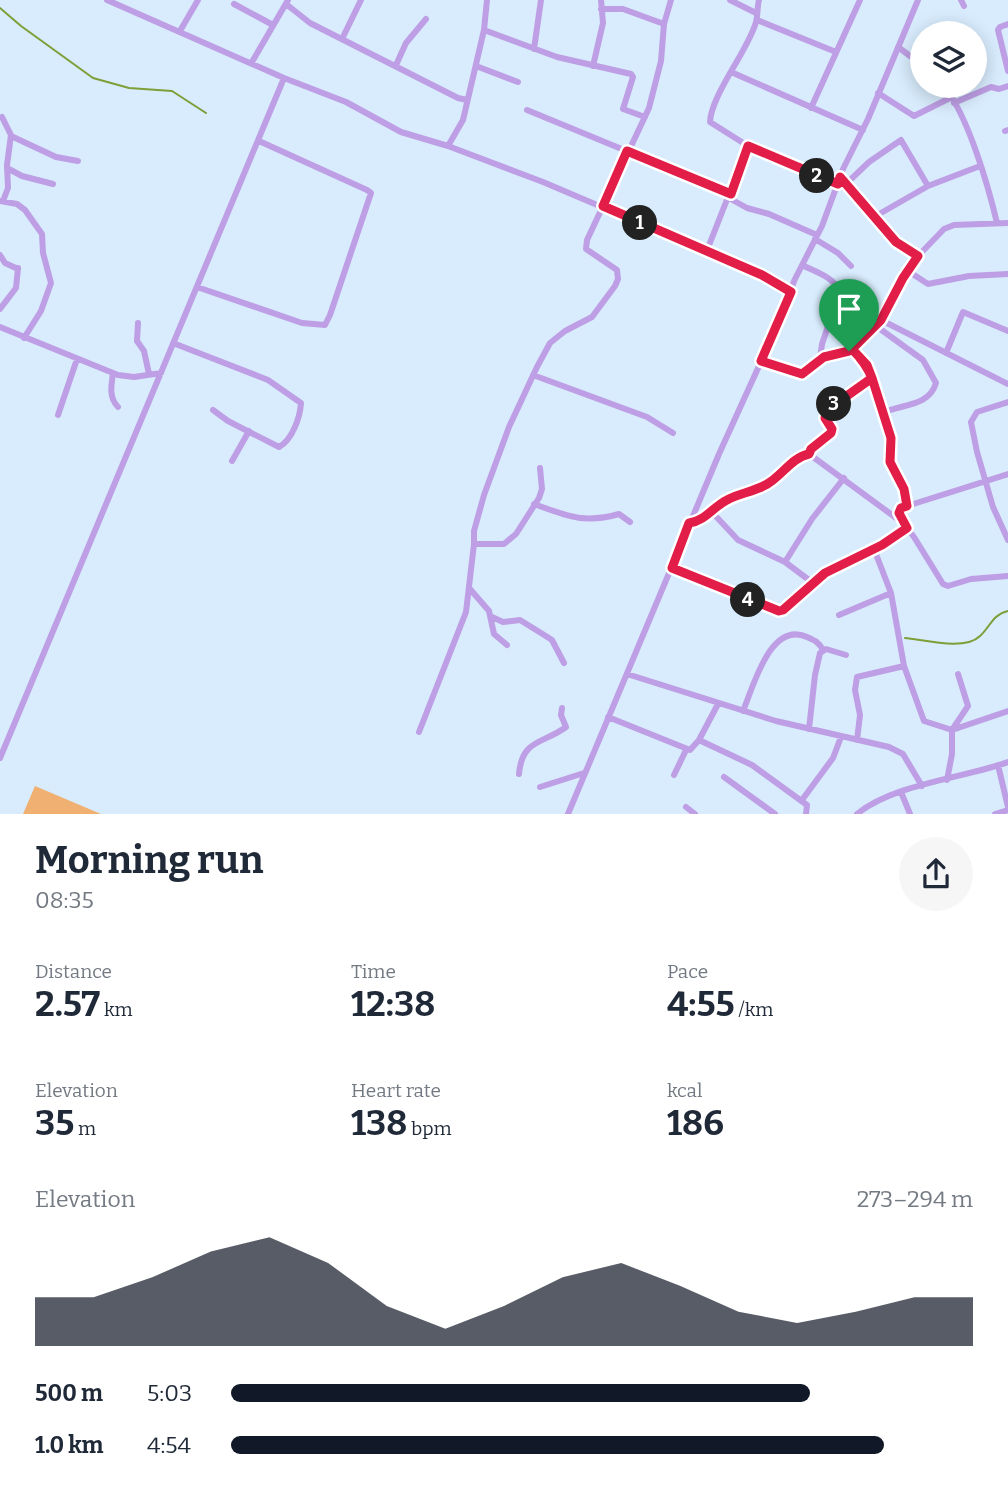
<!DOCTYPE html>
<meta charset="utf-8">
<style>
body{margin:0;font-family:Bitter,serif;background:#f6f6f7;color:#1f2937;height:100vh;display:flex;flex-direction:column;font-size:26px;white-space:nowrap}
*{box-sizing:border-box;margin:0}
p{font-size:23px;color:#747a83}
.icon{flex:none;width:38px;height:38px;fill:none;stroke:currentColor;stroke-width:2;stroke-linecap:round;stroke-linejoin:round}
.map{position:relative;height:814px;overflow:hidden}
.side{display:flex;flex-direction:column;background:#fff;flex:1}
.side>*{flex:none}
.controls{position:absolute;left:910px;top:21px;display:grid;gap:14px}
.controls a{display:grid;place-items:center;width:77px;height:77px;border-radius:50%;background:#fff;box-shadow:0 4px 18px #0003;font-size:35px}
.pin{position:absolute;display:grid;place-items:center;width:60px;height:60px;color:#fff;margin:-72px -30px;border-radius:50% 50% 50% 0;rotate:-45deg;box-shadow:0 0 7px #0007}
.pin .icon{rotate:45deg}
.km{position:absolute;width:35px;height:35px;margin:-18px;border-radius:50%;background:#222;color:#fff;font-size:19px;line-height:35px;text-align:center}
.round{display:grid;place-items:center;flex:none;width:74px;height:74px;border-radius:37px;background:#f6f6f7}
.headline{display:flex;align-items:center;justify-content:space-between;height:119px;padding:0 35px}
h1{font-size:38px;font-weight:700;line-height:52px}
.figures{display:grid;grid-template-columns:repeat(3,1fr);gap:10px;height:119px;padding:7px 35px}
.figures div{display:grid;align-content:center}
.figures b{font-size:35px;font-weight:700}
.figures small{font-size:19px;font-weight:400}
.figures p{font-size:19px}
.chart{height:196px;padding:14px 35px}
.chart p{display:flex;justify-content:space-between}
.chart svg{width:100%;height:126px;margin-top:7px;fill:#111827;opacity:.7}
ul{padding:0 35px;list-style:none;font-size:23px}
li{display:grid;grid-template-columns:112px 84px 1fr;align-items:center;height:52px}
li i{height:18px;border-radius:9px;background:#111827}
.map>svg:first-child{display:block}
.green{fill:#f0b071}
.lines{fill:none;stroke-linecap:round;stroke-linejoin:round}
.stream{stroke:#7e9e37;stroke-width:2}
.minor{stroke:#be9ee4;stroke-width:6}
.route-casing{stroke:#fff;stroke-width:14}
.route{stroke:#e11d48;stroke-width:9}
</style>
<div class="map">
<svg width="1008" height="814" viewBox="0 0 1008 814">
<rect width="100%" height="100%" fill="#d8ecfd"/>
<path class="green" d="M35,786L101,814H23Z"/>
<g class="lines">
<path class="stream" d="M0,8L21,26L93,78L129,88L172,91L206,113
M905,638C925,640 965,651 980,636C990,627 993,614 1008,611"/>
<path class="minor" d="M107,0L284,78L346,102L401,132L448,146L543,182L762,275L791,292
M730,0L756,13
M759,0C757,7 758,15 756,22C749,49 711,95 710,122L748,146L838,184
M961,0L964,6
M234,4L273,25
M286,4L310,23L458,98L467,100
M601,9H623L664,24
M757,20L836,52
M484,30L557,57L631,74L633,77L623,109L645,117
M180,31L198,0
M342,39L361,0
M898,47L922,65
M534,49L541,0
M252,62L288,0
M396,65L406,43L426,19
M476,66L518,82
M593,66L603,23L601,0
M1008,71L998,30L1000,27L1008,24
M731,72L863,130
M944,86C968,116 988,185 997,223
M878,93L914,116L950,98
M954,103L991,87L999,89L1008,86
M811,108L860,0
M527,110L731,194
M2,117L11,135L7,165L8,188L3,201
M1005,131L1008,130
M11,136L56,157L78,161
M448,146L463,120L484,30L487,0
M7,168L22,176L53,184
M846,184L869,162L901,140L928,186
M846,184L896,242L918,256
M729,198L747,208L769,214L817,235
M0,201L17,204L25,210L42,234L43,253L51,283L41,311L24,338
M874,217L928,186L980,166
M815,239L838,253L851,266
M706,253L748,146
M0,255L5,263L18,269
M802,265C816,272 833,277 840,291L822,344L820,359
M908,271L928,284L969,276L1008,274
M197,287L302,323L325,325L330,315L371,193L367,190L259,141
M0,309L16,288L18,268
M881,320L1008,384
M138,323L137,341L144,351L149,374
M876,326L923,360L936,383C929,407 901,404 882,413
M0,327L118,375L134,377L161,373
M173,343L268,380L301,403C300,418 292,440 279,447L228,421L213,410
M852,349L867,365L872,378L891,438L890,462L904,489L907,506
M946,353L963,312L1008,331
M761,361L802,374L823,357L849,351L876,326L903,278L918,256L944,229L954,225L1008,223
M113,374C111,386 109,398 118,407
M533,375L647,417L673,433
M1008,402L977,412L971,422L977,452L993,507L1008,540
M58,415L77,359
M809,454L811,449L832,432L825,418L827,410L872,378
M232,461L249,431
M1008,474L907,506L901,508L899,513L903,523L914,537L943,584L948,586L971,579L1008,576
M534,504C567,516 584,524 619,514L630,522
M710,510L738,540L785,562L813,583
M689,523C701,521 704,516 712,509C729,496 751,494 769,483C783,475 793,457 809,454L903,523
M474,544H504L516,534L539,498L542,489L540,468
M874,549L891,593L904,666L924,721L952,730L1008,711
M785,562L812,519L844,478
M672,568L779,611L825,573L882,545L907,528
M470,589L489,611L494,634L507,645
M839,615L891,593
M492,617L503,622L520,620L541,633L552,640L564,663
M627,674L776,721L889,747L903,754L922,786
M743,711C753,688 770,620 807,637C814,640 819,642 823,650
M608,717L690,750L699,740L718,704
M809,729L815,675L820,653L826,649L846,655
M419,732L466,612L474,544V531L484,495L509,427L537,367L550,343L565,331L592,317L615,286L618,279L617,270L586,249L587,240L649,108L661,61L664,24L671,0
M699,740L752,765L807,805L806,814
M857,740L860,715L855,690L857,677L904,666
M0,758L284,78
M998,765L1008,807
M519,774C522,739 543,744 566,727L561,715L562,708
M674,775L686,750
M724,777L775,814
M947,780L952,754V730L968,706L958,674
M540,787L584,773
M901,792L910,814
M802,800L833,758L841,737
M686,807L695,814
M568,814L719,454L764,355L795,279L822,226L843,169L868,119L918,0
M857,814C893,784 964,778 1008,762
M995,814L1008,810"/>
</g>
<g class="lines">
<g class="route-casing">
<path id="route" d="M849,351L824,357L802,374L761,361L791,292L762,275L603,206L627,151L731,194L748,146L838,184L840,177L896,242L918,256L903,278L881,320L852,349L867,365L872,378L827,410L825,418L832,429L831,433L811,449L809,454C794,457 785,471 773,480C760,491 742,492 727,500C713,507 705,521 689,523L672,568L779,611L783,610L825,573L882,545L907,528L899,513L901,508L907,506L904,489L890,462L891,438L872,378C867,366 861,358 852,349L849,351"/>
</g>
<use href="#route" class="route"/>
</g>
</svg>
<div class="controls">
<a><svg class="icon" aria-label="layers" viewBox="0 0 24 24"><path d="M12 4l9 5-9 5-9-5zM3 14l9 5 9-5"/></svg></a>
</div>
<div class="pin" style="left:849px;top:351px;background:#1e9e55"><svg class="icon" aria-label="arrive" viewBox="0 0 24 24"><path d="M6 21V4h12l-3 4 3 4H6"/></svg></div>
<b class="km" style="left:640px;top:223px">1</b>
<b class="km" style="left:817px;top:176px">2</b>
<b class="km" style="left:834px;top:404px">3</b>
<b class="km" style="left:748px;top:600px">4</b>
</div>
<section class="side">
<div class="headline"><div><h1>Morning run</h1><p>08:35</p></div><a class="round"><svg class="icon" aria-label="share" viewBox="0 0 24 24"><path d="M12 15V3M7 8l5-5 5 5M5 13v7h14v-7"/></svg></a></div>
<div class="figures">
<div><p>Distance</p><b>2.57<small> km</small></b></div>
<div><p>Time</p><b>12:38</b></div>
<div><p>Pace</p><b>4:55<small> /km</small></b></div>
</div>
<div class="figures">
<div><p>Elevation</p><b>35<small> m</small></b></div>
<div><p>Heart rate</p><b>138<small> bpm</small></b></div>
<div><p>kcal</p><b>186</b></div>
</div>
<div class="chart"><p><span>Elevation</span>273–294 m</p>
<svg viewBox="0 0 160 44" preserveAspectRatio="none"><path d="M0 44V27L10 27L20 20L30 11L40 6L50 15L60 30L70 38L80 30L90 20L100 15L110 23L120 32L130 36L140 32L150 27L160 27V44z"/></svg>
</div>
<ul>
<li><b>500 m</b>5:03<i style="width:78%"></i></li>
<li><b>1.0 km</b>4:54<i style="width:88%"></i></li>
</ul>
</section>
